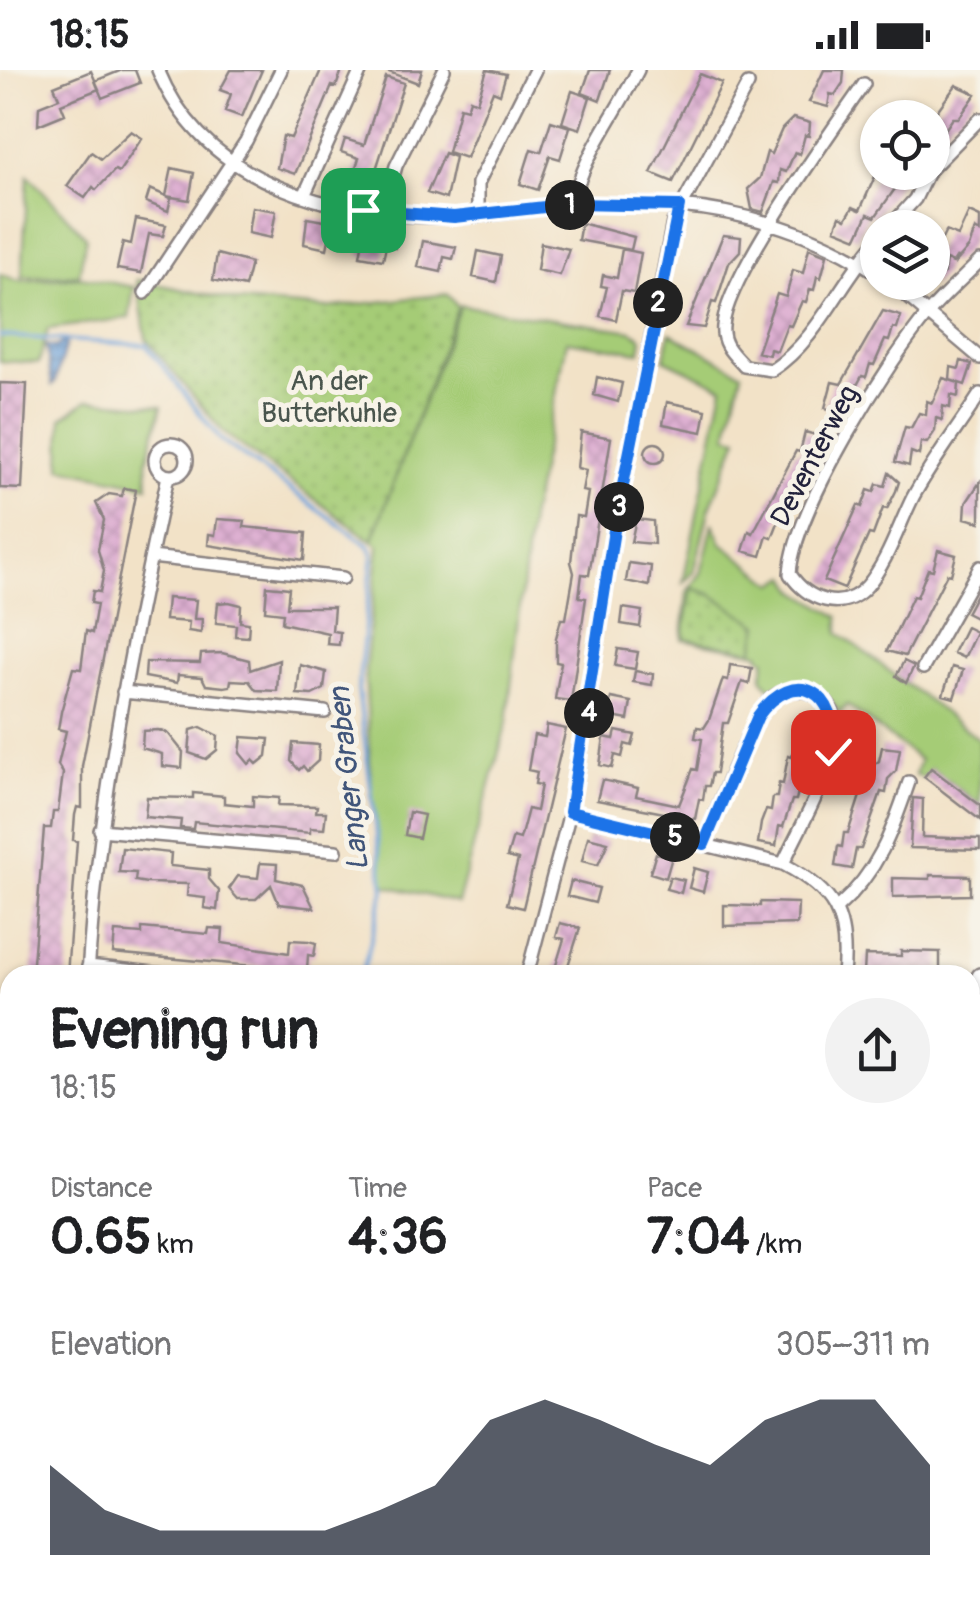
<!DOCTYPE html>
<meta charset="utf-8">
<style>
body{margin:0;font-family:Pangolin,sans-serif;background:#f2f2f2;color:#202124;height:100vh;display:flex;flex-direction:column;font-size:38px;white-space:nowrap}
*{box-sizing:border-box;margin:0}
p{font-size:32px;color:#757577}
.icon{flex:none;width:55px;height:55px;fill:none;stroke:currentColor;stroke-width:2;stroke-linecap:round;stroke-linejoin:round}
.map{position:relative;flex:1;overflow:hidden}
.sheet{position:absolute;left:0px;top:895px;width:980px;height:642px;display:flex;flex-direction:column;background:#fff;border-radius:30px 30px 0 0;box-shadow:0 2px 8px #0004}
.sheet>*{flex:none}
.controls{position:absolute;left:860px;top:30px;display:grid;gap:20px}
.controls a{display:grid;place-items:center;width:90px;height:90px;border-radius:50%;background:#fff;box-shadow:0 2px 8px #0004;font-size:50px}
.pin{position:absolute;display:grid;place-items:center;width:85px;height:85px;color:#fff;margin:-42px;border-radius:20px;box-shadow:0 5px 15px #0006}
.km{position:absolute;width:50px;height:50px;margin:-25px;border-radius:50%;background:#222;color:#fff;font-size:28px;line-height:50px;text-align:center}
.round{display:grid;place-items:center;flex:none;width:105px;height:105px;border-radius:52px;background:#f2f2f2}
.overview{display:flex;align-items:center;justify-content:space-between;height:170px;padding:0 50px}
h1{font-size:55px;font-weight:700;line-height:75px}
.figures{display:grid;grid-template-columns:repeat(3,1fr);gap:15px;height:170px;padding:10px 50px}
.figures div{display:grid;align-content:center}
.figures b{font-size:50px;font-weight:700}
.figures small{font-size:28px;font-weight:400}
.figures p{font-size:28px}
.chart{height:280px;padding:20px 50px}
.chart p{display:flex;justify-content:space-between}
.chart svg{width:100%;height:180px;margin-top:10px;fill:#111827;opacity:.7}
.status{display:flex;justify-content:space-between;align-items:center;height:70px;padding:0 50px;background:#fff;direction:ltr}
.status svg{height:28px;fill:currentColor}
.map>svg:first-child{display:block}
.green{fill:#a5cc76;stroke:#647758;stroke-width:2.5}
.park{fill:url(#park-dots);stroke:#647758;stroke-width:2.5}
.water{fill:url(#water-rules);stroke:#48628a;stroke-width:2.5}
.lines{fill:none;stroke-linecap:round;stroke-linejoin:round}
.stream{stroke:#6ea1d9;stroke-width:4}
.building{fill:url(#building-cross-hatch)}
.street-casing{stroke:#8a8281;stroke-width:16}
.secondary-casing{stroke:#8a8281;stroke-width:20}
.street{stroke:#fff;stroke-width:11}
.secondary{stroke:#fff;stroke-width:15}
.route-casing{stroke:#fff;stroke-width:20}
.route{stroke:#1a73e8;stroke-width:12}
.labels{text-anchor:middle;dominant-baseline:central;stroke-width:10;stroke-linejoin:round;paint-order:stroke}
.park-label{font-size:28px;fill:#49554d;stroke:#f7f3e8}
.street-label{font-size:28px;fill:#22223b;stroke:#f7f3e8}
.water-label{font-size:30px;font-style:italic;fill:#40557a;stroke:#f7f3e8}
</style>
<div class="status"><b>18:15</b><svg viewBox="0 0 49 12"><path d="M0 12V9h3v3zM5 12V6h3v6zM10 12V3h3v9zM15 12V0h3v12zM26 1h20v11H26zM47 4h2v5h-2z"/></svg></div>
<div class="map">
<svg width="980" height="1537" viewBox="0 0 980 1537">
<defs>
<pattern id="park-dots" width="8" height="8" patternUnits="userSpaceOnUse" patternTransform="scale(2.5)"><rect width="8" height="8" fill="#a5cc76"/><path d="M2 2h.1M6 6h.1" fill="none" stroke="#8eaf67" stroke-width="1.8" stroke-linecap="round"/></pattern>
<pattern id="water-rules" width="6" height="5" patternUnits="userSpaceOnUse" patternTransform="scale(2.5)"><rect width="6" height="5" fill="#6ea1d9"/><path d="M0 2.5h6" fill="none" stroke="#5a83b1"/></pattern>
<pattern id="building-cross-hatch" width="8" height="8" patternUnits="userSpaceOnUse" patternTransform="scale(2.5)"><rect width="8" height="8" fill="#deb0d2"/><path d="M0 0l8 8M0 8l8-8" fill="none" stroke="#be97b5"/></pattern>
</defs>
<rect width="100%" height="100%" fill="#f7f3e8"/>
<filter id="ink" filterUnits="userSpaceOnUse"><feTurbulence type="fractalNoise" baseFrequency=".01" numOctaves="2"/><feDisplacementMap in="SourceGraphic" scale="20" xChannelSelector="R" yChannelSelector="G"/><feConvolveMatrix kernelMatrix="1 2 1 2 8 2 1 2 1" color-interpolation-filters="sRGB"/></filter>
<filter id="wash" filterUnits="userSpaceOnUse"><feTurbulence type="fractalNoise" baseFrequency=".0048" numOctaves="4" result="noise"/><feDisplacementMap in="SourceGraphic" scale="40" xChannelSelector="R" yChannelSelector="G"/><feGaussianBlur stdDeviation="2.25" result="paint"/><feColorMatrix in="noise" values="0 0 0 0 0 0 0 0 0 0 0 0 0 0 0 0 0 1.4 0 .05"/><feComposite in="paint" operator="in"/></filter>
<g filter="url(#wash)">
<rect width="100%" height="100%" fill="#f2e2c7"/>
<path class="green" d="M28,105L86,167L79,205L22,207Z
M0,204L18,211L82,207L134,217L129,248L48,259L39,293L0,291Z
M460,235L632,261L642,268L640,282L567,271L530,449L507,652L458,833L383,815L372,725L365,600L379,476L372,471Z
M670,263L742,303L727,365L738,368L709,440L694,502L683,513L723,317L664,289Z
M88,330L162,336L147,391L148,416L61,398L62,348Z
M713,454L723,475L775,514L788,506L797,521L839,547V563L980,670V735L931,699L923,708L915,705L920,690L847,635L840,643C823,618 800,607 772,620L762,608L766,589L760,587V583L682,569L687,522L701,503Z
M980,964V1022L970,1018V990Z"/>
<path class="park" d="M137,210L237,231L325,238L447,224L458,237L372,471L224,363L146,269Z
M692,518L710,524L759,555L753,581L683,568Z"/>
<path class="water" d="M67,270L55,312L52,315L46,275L55,277Z"/>
<g class="lines">
<path class="stream" d="M0,266L146,275L220,369L369,476L373,485L358,619L384,820L362,905"/>
</g>
<g id="blocks">
<path class="building" d="M122,0H135L140,13L102,28L95,11Z
M231,0H262L242,47L225,41L231,24L220,20Z
M321,0H342L336,17L332,16L295,104L277,98L283,66L291,68Z
M384,0H422L418,13Z
M487,0L506,4L500,24L493,21L466,88L448,82L460,37L467,39L470,29L477,32Z
M590,0H610L600,30L582,23Z
M824,0H844L843,13L835,25L830,24L828,37L809,32Z
M91,1L99,19L61,34L65,44L38,55L39,36L59,28L54,16Z
M700,4L722,13L673,112L651,103Z
M386,7L404,13L371,115L352,109L359,88L341,82L345,69L364,75Z
M956,15L976,24L959,48H953L932,79V49L937,51V41Z
M572,21L590,27L580,59L562,53Z
M793,48L810,53L809,66L805,65L800,84L795,82L786,102L780,100L779,113L774,112L763,142L752,139L748,119L760,108L767,82L771,84L782,59Z
M551,51L570,57L560,89L550,86L538,120L520,114L531,79L541,82Z
M131,61L142,68L119,102L115,100L96,120L93,117L85,128L67,116L91,82L101,89Z
M444,83L455,87L446,129L427,123Z
M172,98L194,103L189,130L166,126Z
M877,102H907L875,147L868,144L857,168L835,159L840,146L846,149L853,137L860,140Z
M150,119L171,128L168,141L146,132Z
M252,137L276,141L271,168L248,163Z
M969,142L980,147V162L975,159L969,177L956,192L957,187L953,193L946,190L944,203L932,216V189L946,161L958,166Z
M307,148L341,154L339,166L330,164L327,179L304,174Z
M136,149L166,155L163,166L149,164L141,203L117,199L123,172L131,174Z
M581,153L634,167L631,180L578,170Z
M365,159L398,165L395,178L386,176L383,190L360,186Z
M723,165L741,167L740,181L729,193L716,233L712,232L704,258L686,256Z
M423,171L456,177L453,189L444,187L441,202L418,197Z
M541,173L569,179L560,205L537,200Z
M809,178L827,185L821,208L817,206L814,220L810,219L806,232L802,231L791,256L787,255L777,281L770,279L769,285L757,282L777,224L786,227L793,200L803,203Z
M622,179L641,183L634,223L622,221L616,250L600,246L607,217L601,216L603,205L617,208Z
M478,181L501,186L496,212L473,207Z
M217,184L251,193L245,217L213,210Z
M883,241L901,246L897,259L893,258L889,271L885,270L874,295L870,294L866,307L862,306L842,343L825,338L832,312L841,314Z
M961,291L972,294L965,315L950,310L951,297L959,299Z
M597,307L622,313L618,332L594,325Z
M943,308L959,313L958,327L951,325L950,338L943,336L942,350L936,348L935,361L927,373L921,372L919,385L911,382L909,396L895,392L905,357L911,358L919,343L926,345L927,331L932,333Z
M0,313L27,314L22,419L0,418Z
M667,332L706,340L702,362L663,354Z
M581,362L611,368L589,505L582,504L579,527L586,528L571,631L555,629L561,593L556,592V568L561,549H566L574,503L571,492L576,446L584,447L588,422L582,421L586,400L577,398Z
M805,362L823,367L818,387L814,386L810,401L806,400L803,414L798,413L787,441L783,440L772,468L767,466L761,486L743,481L749,461L753,463L796,381L800,382Z
M645 383a10 10 0 1 1 20 0a10 10 0 1 1-20 0Z
M889,403L899,412L896,421L887,439L883,438L873,465L869,464L844,519L824,511L858,435L862,437L868,420L874,422L877,414L885,416Z
M980,412V452L965,448L966,433Z
M124,418L136,420L82,696V738L77,737L75,745L73,770L77,771L67,905H32L44,758H51L53,742H58L63,703L58,695L66,661L58,659L61,642L73,598L81,599L86,561L92,563L97,534L91,533L93,521L100,522L104,501L98,480L104,450L96,433L109,424L122,426Z
M217,449L245,451L244,457L306,463L304,490L208,475L209,464L215,465Z
M636,449L653,451L654,474L631,472Z
M938,480L956,485L951,505L947,504L905,586L887,581L913,526L917,527L928,499L933,500Z
M629,493L651,496L649,516L626,511Z
M267,516L289,518L287,537H334L332,561L340,562L339,575L327,574L328,563L282,553L283,543L265,541Z
M980,517V540L976,548L966,543Z
M167,528L196,530L194,549H202L201,563L188,561L189,552L165,550Z
M229,532L241,535L240,552L249,553L248,567L235,566L236,555L216,553L218,533Z
M623,538L642,541L640,557L621,554Z
M966,557L976,562L964,588L953,583Z
M618,579L638,582L635,599L615,596Z
M222,583L249,590L250,600L279,590L277,621L256,620L249,611L231,610L230,616L224,617L206,615L202,607L178,605L177,613L145,607L146,592L200,593L201,584Z
M904,591L914,596L906,613L896,606Z
M300,595L326,602L324,619L312,625L297,624Z
M730,595L752,598L749,614L742,612L728,653H723L716,703H712L709,716H705L703,730L699,729L695,749L597,730L602,710L638,718L636,726L679,735L693,699L697,700L702,669L695,668L697,657L704,658L709,650L723,609L728,610Z
M952,597L963,600L954,628L943,625Z
M635,601L653,604L652,615L633,612Z
M611,628L631,632L628,650L607,646Z
M807,643L824,646L823,661H819L810,690L806,689L796,730H792L783,757L779,756L776,776L758,773L761,753L766,740L771,741L773,727H777L779,713L783,714L788,686L792,687Z
M547,655L566,659L523,838L507,834L518,790L507,787L513,767L520,769L528,739L536,741L541,715L535,714L537,702L528,700L534,665L545,667Z
M201,657L218,666L217,680L206,689L189,683L191,660Z
M158,660L168,663L183,682L182,698L162,696V684L142,678L143,661Z
M616,661L635,665L632,676L625,674L622,687L615,685L612,698L600,695L604,667L614,669Z
M242,667L269,669L267,686L257,694L253,690L249,694L240,683Z
M293,673L319,675L318,691L307,701L303,696L299,700L291,691Z
M882,677L900,679L896,701L888,709L886,723L881,722L861,779H856L852,799L835,796L838,776L842,777L844,763H848L869,698L879,691Z
M931,698L980,735V750L924,707Z
M193,723L224,726V733L253,736V726L279,728L278,735L317,736L316,742H326L324,759L310,758V763L194,752L193,759L180,758L181,750L145,747L147,727L193,728Z
M913,728L923,729L922,767L980,769V780L910,778Z
M409,742L424,745L419,768L405,765Z
M588,767L608,772L598,795L582,791Z
M122,778L171,783L170,796L209,800V809L219,821L217,840L204,838L205,828L187,826L188,814L147,813L135,811L136,803L119,802Z
M656,783L672,787L666,808L650,803Z
M260,793L277,794L276,809L303,815L314,838L279,834L271,815L256,829H238L229,819L238,806L258,808Z
M694,798L708,802L703,822L689,818Z
M930,805L970,806V825L893,827V808L930,809Z
M670,807L684,810L681,823L666,819Z
M571,811L599,818L595,833L567,826Z
M760,832L798,833L797,854L724,856V835L760,836Z
M560,853L580,858L565,905H553L564,869L556,867Z
M142,858L208,864L209,858L223,859L222,873L289,883L290,870L309,871L316,873L314,886L308,885L307,901L113,883L115,862L142,864Z
M901,881L940,882V901L864,904L865,885L901,886Z"/>
</g>
</g>
<g filter="url(#ink)">
<use href="#blocks" fill-opacity="0" stroke="#8a8281" stroke-width="2.5"/>
<g class="lines">
<g class="street-casing">
<path id="street" d="M158,0C205,115 336,148 450,147C491,147 531,137 571,135C606,133 643,134 678,136C744,141 823,165 878,204
M864,14C832,61 726,207 723,256C721,274 733,284 744,296L772,300C819,269 840,211 878,170
M932,98L980,49
M304,126L361,0
M572,135C584,83 615,46 638,0
M383,143L396,96L444,0
M478,145V113L535,0
M889,158L915,129L928,102
M980,191C964,207 946,223 931,240C889,289 793,441 790,504C807,530 842,544 867,516C887,493 899,455 913,427C932,392 958,358 980,324
M890,212L980,288
M145,223L246,71L281,0
M155 390a16 16 0 1 1 32 0a16 16 0 1 1-32 0Z
M151,487L343,508
M923,598L980,497
M123,622L325,642
M570,742L783,794C835,821 849,847 843,905
M100,760L336,781
M704,774C714,747 754,640 773,627C798,610 836,626 836,657C837,696 799,758 783,794
M838,837C878,802 892,762 909,712
M88,896L173,905
M88,905C98,736 132,571 168,406
M527,905L570,742L614,460L673,152L748,14
M0,1039L10,1040
M0,1234L10,1235
M141,1528L143,1537
M577,1528L582,1537"/>
</g>
<g class="secondary-casing">
<path id="secondary" d="M970,933L980,906
M740,1537L744,1528"/>
</g>
<use href="#street" class="street"/>
<use href="#secondary" class="secondary"/>
</g>
</g>
<g class="lines" filter="url(#ink)">
<g class="route-casing">
<path id="route" d="M363,140L454,147L572,134L679,136L614,460L570,742L704,774L758,646C795,595 841,621 833,682"/>
</g>
<use href="#route" class="route"/>
</g>
<g class="labels">
<g class="park-label">
<text x="329" y="311">An der<tspan x="329" dy="32">Butterkuhle</tspan></text>
</g>
<g class="street-label">
<text transform="translate(815 386) rotate(-62)">Deventerweg</text>
</g>
<g class="water-label">
<text transform="translate(349 709) rotate(-96)">Langer Graben</text>
</g>
</g>
</svg>
<div class="controls">
<a><svg class="icon" aria-label="locate" viewBox="0 0 24 24"><circle cx="12" cy="12" r="6"/><path d="M12 2v4M12 18v4M2 12h4M18 12h4"/></svg></a>
<a><svg class="icon" aria-label="layers" viewBox="0 0 24 24"><path d="M12 4l9 5-9 5-9-5zM3 14l9 5 9-5"/></svg></a>
</div>
<div class="pin" style="left:363px;top:140px;background:#1e9e55"><svg class="icon" aria-label="arrive" viewBox="0 0 24 24"><path d="M6 21V4h12l-3 4 3 4H6"/></svg></div>
<div class="pin" style="left:833px;top:682px;background:#d93025"><svg class="icon" aria-label="check" viewBox="0 0 24 24"><path d="M5 12l5 5 9-10"/></svg></div>
<b class="km" style="left:570px;top:135px">1</b>
<b class="km" style="left:658px;top:233px">2</b>
<b class="km" style="left:619px;top:437px">3</b>
<b class="km" style="left:589px;top:643px">4</b>
<b class="km" style="left:675px;top:767px">5</b>
<section class="sheet">
<div class="overview"><div><h1>Evening run</h1><p>18:15</p></div><a class="round"><svg class="icon" aria-label="share" viewBox="0 0 24 24"><path d="M12 15V3M7 8l5-5 5 5M5 13v7h14v-7"/></svg></a></div>
<div class="figures">
<div><p>Distance</p><b>0.65<small> km</small></b></div>
<div><p>Time</p><b>4:36</b></div>
<div><p>Pace</p><b>7:04<small> /km</small></b></div>
</div>
<div class="chart"><p><span>Elevation</span>305–311 m</p>
<svg viewBox="0 0 160 44" preserveAspectRatio="none"><path d="M0 44V22L10 33L20 38L30 38L40 38L50 38L60 33L70 27L80 11L90 6L100 11L110 17L120 22L130 11L140 6L150 6L160 22V44z"/></svg>
</div>
</section>
</div>
